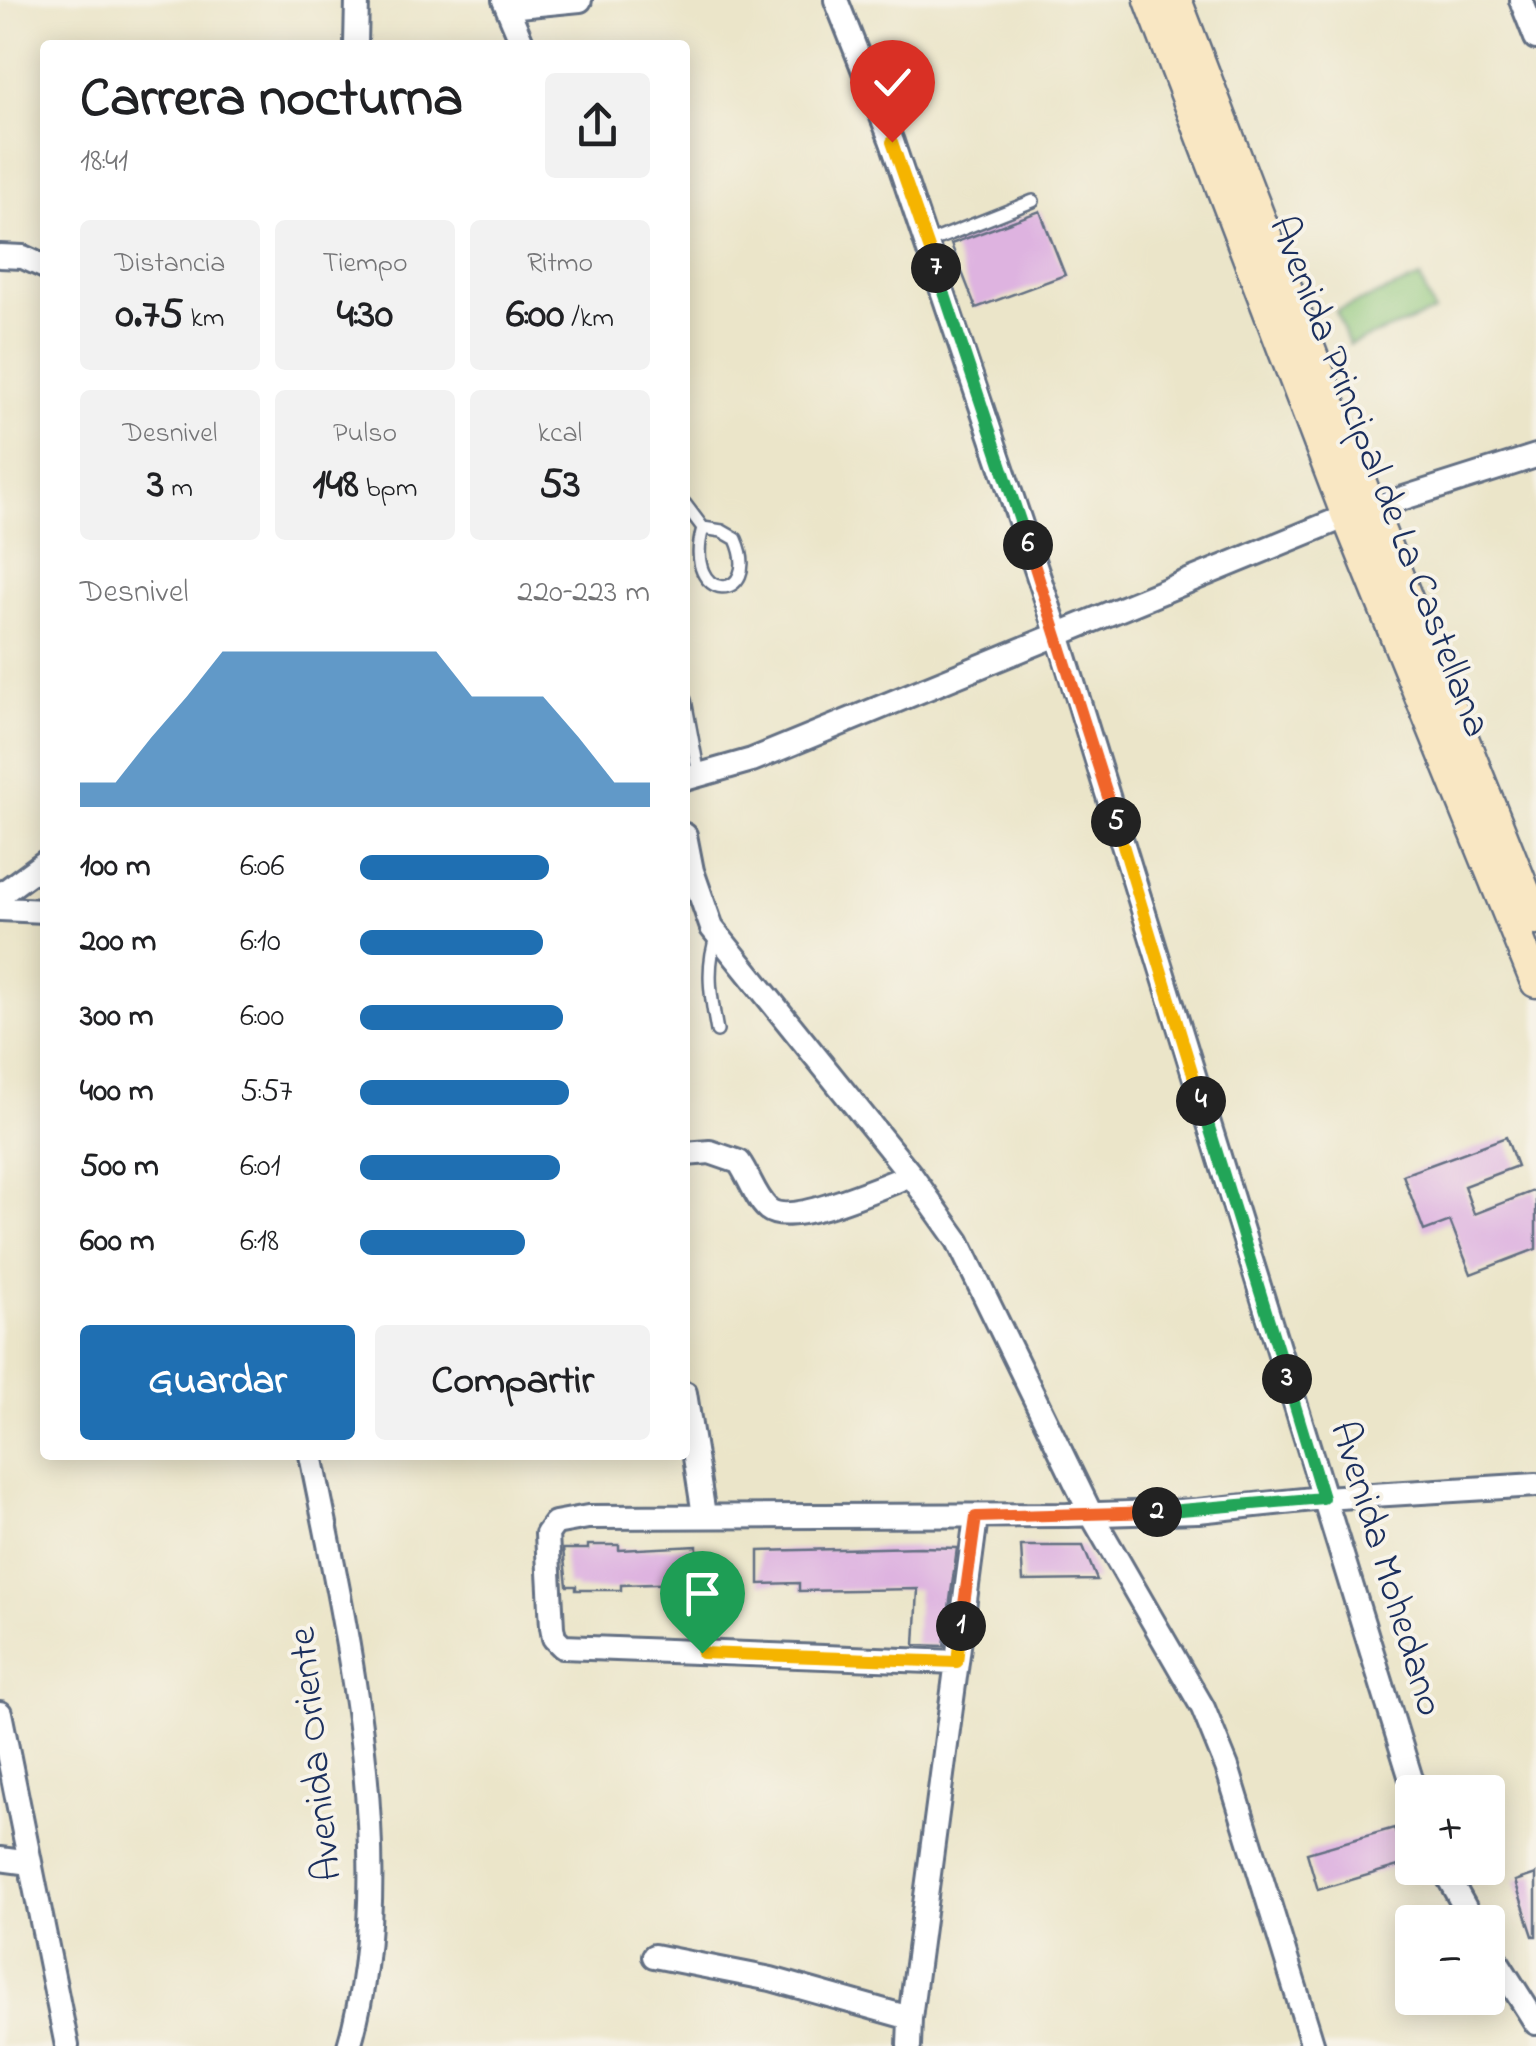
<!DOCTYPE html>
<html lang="es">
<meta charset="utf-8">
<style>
body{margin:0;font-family:"Indie Flower",sans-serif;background:#f2f2f2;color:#202124;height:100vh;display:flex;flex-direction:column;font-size:38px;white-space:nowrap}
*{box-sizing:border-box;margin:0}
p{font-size:32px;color:#757577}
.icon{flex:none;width:55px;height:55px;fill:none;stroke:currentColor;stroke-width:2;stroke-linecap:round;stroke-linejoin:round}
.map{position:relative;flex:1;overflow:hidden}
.sheet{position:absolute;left:40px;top:40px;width:650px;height:1420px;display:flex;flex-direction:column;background:#fff;border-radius:10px;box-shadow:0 5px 25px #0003}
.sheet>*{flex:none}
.fabs{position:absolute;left:1395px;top:1775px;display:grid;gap:20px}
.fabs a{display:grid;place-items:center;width:110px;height:110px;border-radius:10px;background:#fff;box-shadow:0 5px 25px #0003;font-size:50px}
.pin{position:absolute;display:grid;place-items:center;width:85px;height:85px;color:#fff;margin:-102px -42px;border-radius:50% 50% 50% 0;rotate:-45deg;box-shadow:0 0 10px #0007}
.pin .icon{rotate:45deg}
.km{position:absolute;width:50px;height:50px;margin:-25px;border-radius:50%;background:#222;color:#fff;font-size:28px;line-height:50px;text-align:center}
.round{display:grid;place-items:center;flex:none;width:105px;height:105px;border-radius:10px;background:#f2f2f2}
.head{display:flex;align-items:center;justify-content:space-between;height:170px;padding:0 40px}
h1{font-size:55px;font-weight:700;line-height:75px}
.figures{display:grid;grid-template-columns:repeat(3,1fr);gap:15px;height:170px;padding:10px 40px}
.figures div{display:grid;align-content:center;border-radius:10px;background:#f2f2f2;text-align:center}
.figures b{font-size:42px;font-weight:700}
.figures small{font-size:28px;font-weight:400}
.figures p{font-size:28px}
.chart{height:280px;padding:20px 40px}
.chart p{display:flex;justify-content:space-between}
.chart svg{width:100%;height:180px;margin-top:10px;fill:#1f6fb2;opacity:.7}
.action{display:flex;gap:20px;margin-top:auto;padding:20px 40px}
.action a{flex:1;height:115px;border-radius:10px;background:#1f6fb2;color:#fff;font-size:40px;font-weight:700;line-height:115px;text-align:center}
.action a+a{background:#f2f2f2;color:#202124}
ul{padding:0 40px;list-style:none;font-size:32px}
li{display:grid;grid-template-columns:160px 120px 1fr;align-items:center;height:75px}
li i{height:25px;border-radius:12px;background:#1f6fb2}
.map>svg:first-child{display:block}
.green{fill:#8ec679;stroke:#547a6c;stroke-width:2.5}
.building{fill:#deb3e0}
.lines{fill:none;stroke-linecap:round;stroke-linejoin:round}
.lane-casing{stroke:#646f83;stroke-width:16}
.street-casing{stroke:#646f83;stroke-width:28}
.secondary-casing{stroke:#646f83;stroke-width:35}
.lane{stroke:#fff;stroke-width:11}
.street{stroke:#fff;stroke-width:22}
.secondary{stroke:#f9e7c3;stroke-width:30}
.split-1-casing{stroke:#fff;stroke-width:20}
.split-2-casing{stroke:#fff;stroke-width:20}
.split-3-casing{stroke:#fff;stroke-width:20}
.split-4-casing{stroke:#fff;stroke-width:20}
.split-5-casing{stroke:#fff;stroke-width:20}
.split-6-casing{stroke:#fff;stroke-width:20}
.split-7-casing{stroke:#fff;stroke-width:20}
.split-8-casing{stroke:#fff;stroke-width:20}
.split-1{stroke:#f5b400;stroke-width:12}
.split-2{stroke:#f0652b;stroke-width:12}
.split-3{stroke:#22a559;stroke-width:12}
.split-4{stroke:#22a559;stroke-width:12}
.split-5{stroke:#f5b400;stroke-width:12}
.split-6{stroke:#f0652b;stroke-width:12}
.split-7{stroke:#22a559;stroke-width:12}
.split-8{stroke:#f5b400;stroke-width:12}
.labels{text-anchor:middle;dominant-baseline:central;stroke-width:8;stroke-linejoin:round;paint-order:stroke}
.street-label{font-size:40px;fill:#1b2f5e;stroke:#f7f3e8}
</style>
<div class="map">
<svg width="1536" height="2046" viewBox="0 0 1536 2046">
<rect width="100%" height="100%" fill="#f7f3e8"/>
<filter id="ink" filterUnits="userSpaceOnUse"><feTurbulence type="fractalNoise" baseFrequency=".01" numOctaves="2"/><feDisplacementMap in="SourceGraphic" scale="20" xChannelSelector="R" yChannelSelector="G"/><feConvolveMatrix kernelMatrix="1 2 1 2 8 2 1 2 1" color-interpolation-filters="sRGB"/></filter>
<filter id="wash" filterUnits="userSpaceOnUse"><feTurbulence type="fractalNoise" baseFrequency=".0048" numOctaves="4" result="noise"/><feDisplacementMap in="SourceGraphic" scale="40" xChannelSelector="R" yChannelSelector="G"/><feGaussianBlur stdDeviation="2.25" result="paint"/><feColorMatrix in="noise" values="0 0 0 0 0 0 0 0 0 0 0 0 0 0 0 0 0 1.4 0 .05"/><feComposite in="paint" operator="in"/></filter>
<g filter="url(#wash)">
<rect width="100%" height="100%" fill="#ebe5c9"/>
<path class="green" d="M1420,278L1434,312L1349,345L1336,311Z"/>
<g id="blocks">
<path class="building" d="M1040,211L1065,275L976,308L951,244Z
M1506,1137L1517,1166L1464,1186L1474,1214L1536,1190V1249L1471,1274L1450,1221L1424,1231L1403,1175Z
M588,1545H619V1550L697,1546L696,1575H690V1581L686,1583L621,1585V1590H576V1586H567L563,1549H588Z
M1021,1546H1083L1097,1580L1023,1581Z
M920,1547L957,1548L944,1646L915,1645L918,1589L799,1591V1583L759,1584V1551Z
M1394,1828L1405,1864L1318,1890L1307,1853Z
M1536,1874V1936H1533L1515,1881Z"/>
</g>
</g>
<g filter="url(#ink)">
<use href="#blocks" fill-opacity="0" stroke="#646f83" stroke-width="2.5"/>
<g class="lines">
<g class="lane-casing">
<path id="lane" d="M927,243L1033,201
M685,504L703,528C681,606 764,603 736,539L722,531L703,528
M685,700L699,775
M717,1031C711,998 705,967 717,935"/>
</g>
<g class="street-casing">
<path id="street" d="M504,0L523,45
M836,0L892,142L1058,634L1415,1792
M1521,0L1536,38
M508,7L580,0
M356,45L357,0
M0,256L23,257L45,267
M685,779L752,760L1347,516L1536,456
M685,835L692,871L712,928L911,1175L958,1241L1091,1514L1203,1708L1227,1767L1313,2046
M0,895L45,862
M0,909L45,911
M685,1154L710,1152L739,1162C749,1176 755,1197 768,1209C791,1228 884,1185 911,1175
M685,1393L704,1515
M311,1455C347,1633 401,1869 349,2046
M957,1662L563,1647L554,1638L552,1627L547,1534L555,1523L588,1517L1067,1515L1198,1511L1323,1498L1536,1485
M0,1713L67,2046
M0,1859L30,1863
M1443,1868L1473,1922
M1488,1947L1536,2023
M654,1956L771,1979L910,2018
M909,2046L910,2018L976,1517"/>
</g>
<g class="secondary-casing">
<path id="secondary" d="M1150,0L1347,516L1536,982
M1176,0L1371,509L1536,920"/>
</g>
<use href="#lane" class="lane"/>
<use href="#street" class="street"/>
<use href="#secondary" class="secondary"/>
</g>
</g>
<g class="lines" filter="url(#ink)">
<g class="split-1-casing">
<path id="split-1" d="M702,1653L957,1662L961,1626"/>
</g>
<g class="split-2-casing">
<path id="split-2" d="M961,1626L976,1517L1157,1512"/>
</g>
<g class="split-3-casing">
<path id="split-3" d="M1157,1512L1323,1498L1287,1379"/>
</g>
<g class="split-4-casing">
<path id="split-4" d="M1201,1101L1287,1379"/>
</g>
<g class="split-5-casing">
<path id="split-5" d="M1116,822L1201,1101"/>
</g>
<g class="split-6-casing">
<path id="split-6" d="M1028,545L1116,822"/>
</g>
<g class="split-7-casing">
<path id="split-7" d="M936,268L1028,545"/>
</g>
<g class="split-8-casing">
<path id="split-8" d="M892,142L936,268"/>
</g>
<use href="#split-1" class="split-1"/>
<use href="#split-2" class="split-2"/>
<use href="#split-3" class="split-3"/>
<use href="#split-4" class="split-4"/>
<use href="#split-5" class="split-5"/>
<use href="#split-6" class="split-6"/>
<use href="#split-7" class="split-7"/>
<use href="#split-8" class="split-8"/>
</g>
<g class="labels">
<g class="street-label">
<text transform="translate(1378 477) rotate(69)">Avenida Principal de La Castellana</text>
<text transform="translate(1385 1569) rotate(73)">Avenida Mohedano</text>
<text transform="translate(317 1754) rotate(-96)">Avenida Oriente</text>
</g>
</g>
</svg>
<div class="fabs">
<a>+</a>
<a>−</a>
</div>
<div class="pin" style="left:702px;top:1653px;background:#1e9e55"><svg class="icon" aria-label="arrive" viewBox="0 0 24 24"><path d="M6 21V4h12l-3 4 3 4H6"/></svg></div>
<div class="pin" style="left:892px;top:142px;background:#d93025"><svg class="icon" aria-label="check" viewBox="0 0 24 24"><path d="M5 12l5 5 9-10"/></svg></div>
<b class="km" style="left:961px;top:1626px">1</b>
<b class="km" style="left:1157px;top:1512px">2</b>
<b class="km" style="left:1287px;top:1379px">3</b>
<b class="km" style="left:1201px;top:1101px">4</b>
<b class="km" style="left:1116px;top:822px">5</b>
<b class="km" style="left:1028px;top:545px">6</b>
<b class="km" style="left:936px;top:268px">7</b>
<section class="sheet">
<div class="head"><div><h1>Carrera nocturna</h1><p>18:41</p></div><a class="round"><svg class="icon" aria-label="share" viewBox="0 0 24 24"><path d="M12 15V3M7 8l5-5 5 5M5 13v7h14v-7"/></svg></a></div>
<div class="figures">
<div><p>Distancia</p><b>0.75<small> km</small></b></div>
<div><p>Tiempo</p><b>4:30</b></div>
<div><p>Ritmo</p><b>6:00<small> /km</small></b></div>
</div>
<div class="figures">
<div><p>Desnivel</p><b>3<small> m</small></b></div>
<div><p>Pulso</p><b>148<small> bpm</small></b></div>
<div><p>kcal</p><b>53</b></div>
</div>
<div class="chart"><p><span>Desnivel</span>220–223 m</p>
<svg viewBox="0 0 160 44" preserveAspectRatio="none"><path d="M0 44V38L10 38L20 27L30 17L40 6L50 6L60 6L70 6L80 6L90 6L100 6L110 17L120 17L130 17L140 27L150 38L160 38V44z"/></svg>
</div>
<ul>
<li><b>100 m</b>6:06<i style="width:65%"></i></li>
<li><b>200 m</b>6:10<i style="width:63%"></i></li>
<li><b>300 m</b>6:00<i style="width:70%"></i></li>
<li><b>400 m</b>5:57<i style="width:72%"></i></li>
<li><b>500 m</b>6:01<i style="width:69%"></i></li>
<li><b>600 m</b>6:18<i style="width:57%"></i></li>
</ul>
<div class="action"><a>Guardar</a><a>Compartir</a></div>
</section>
</div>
